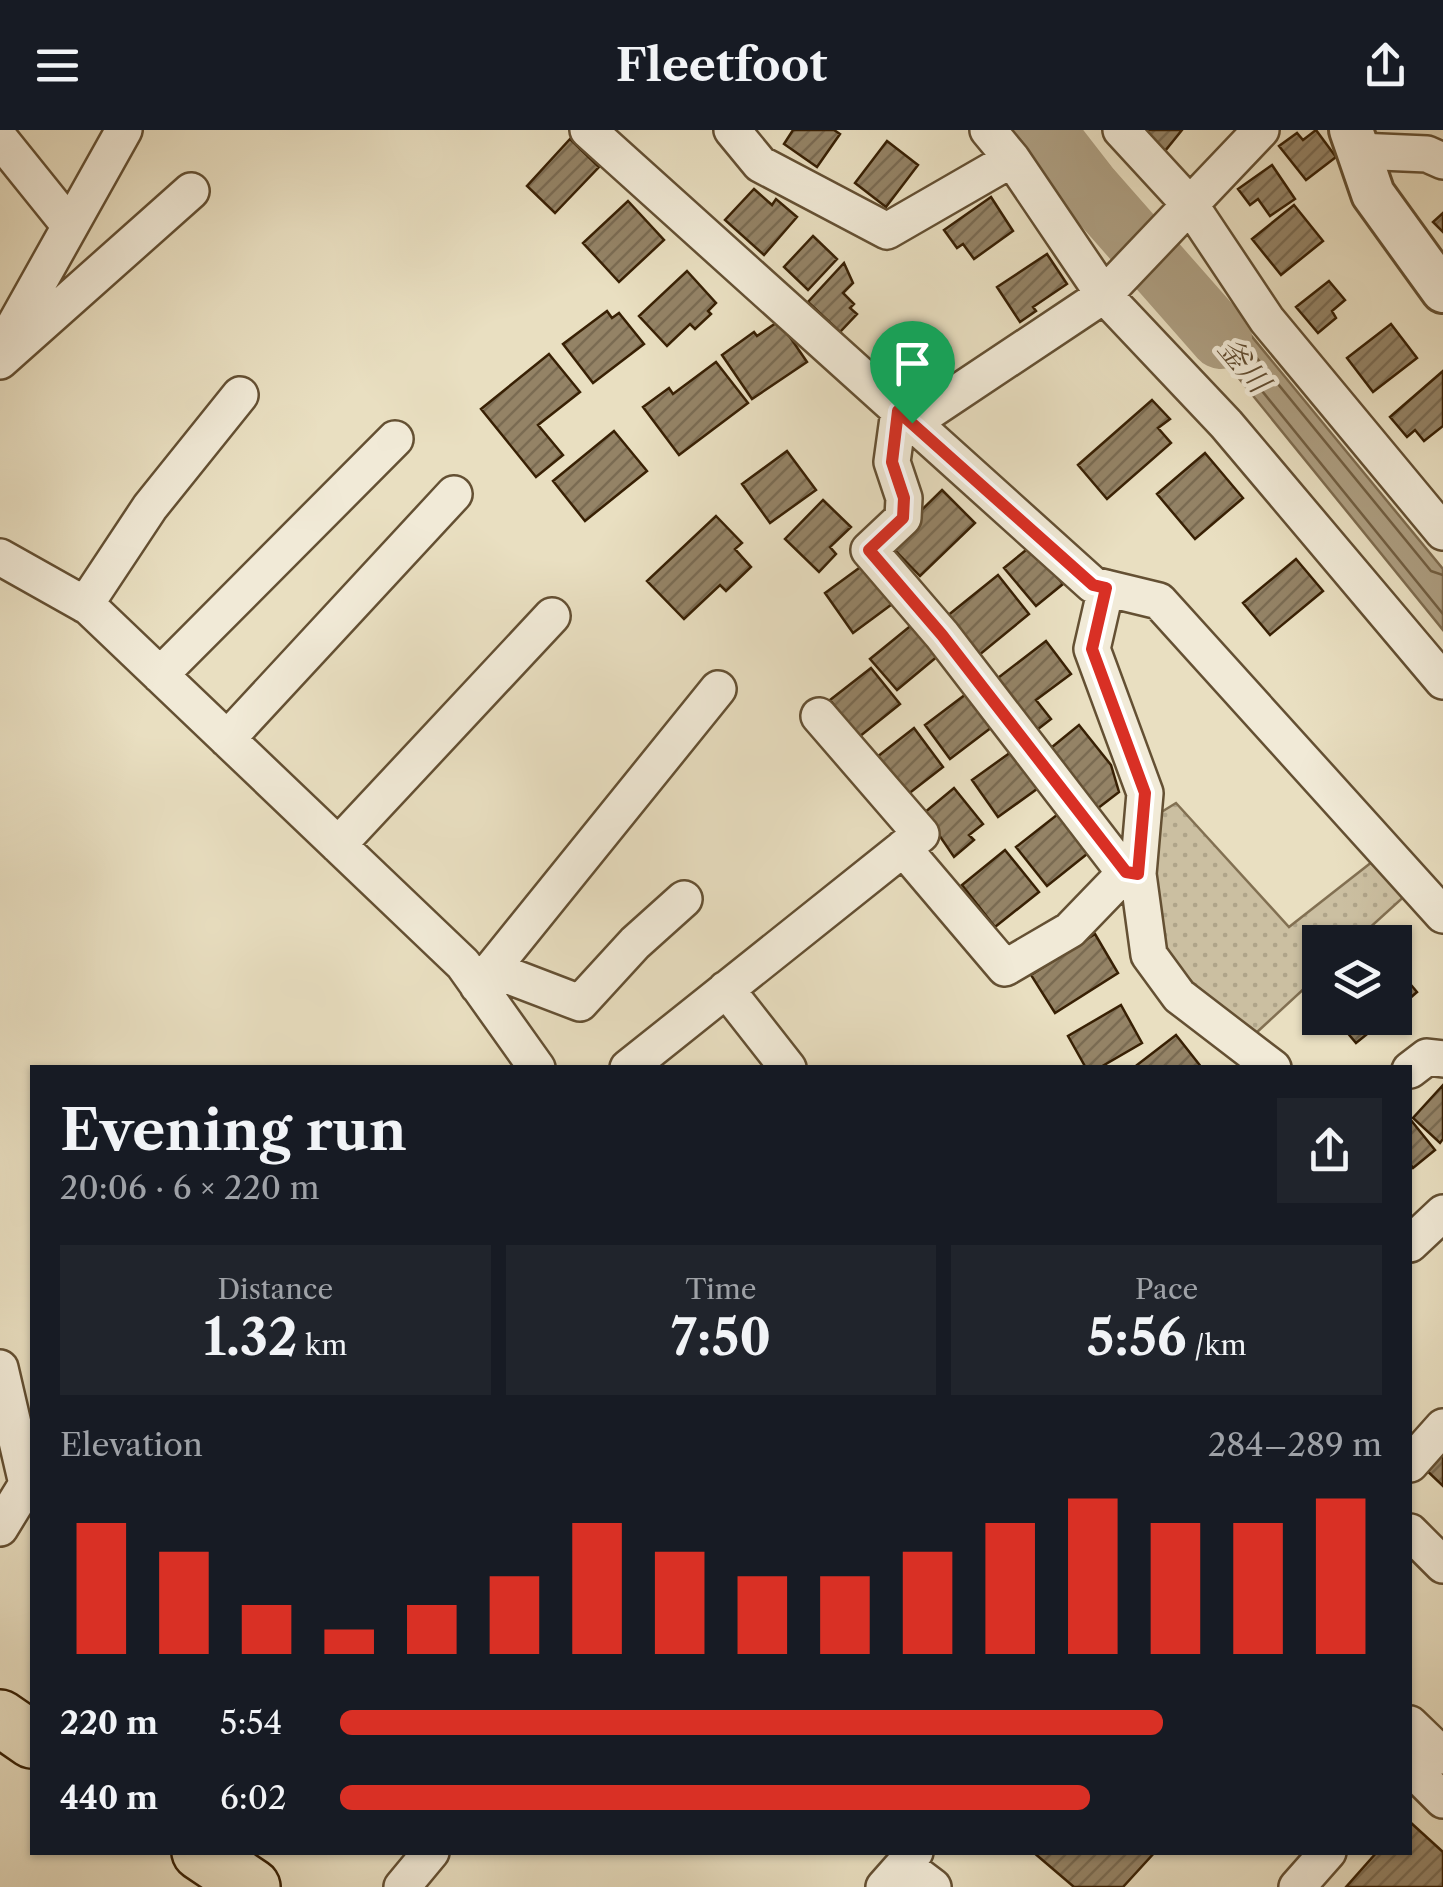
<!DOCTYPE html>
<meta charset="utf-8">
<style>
body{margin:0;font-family:"Libre Caslon Text","Noto Serif JP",serif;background:#20242c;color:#f1f3f6;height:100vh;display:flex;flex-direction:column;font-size:38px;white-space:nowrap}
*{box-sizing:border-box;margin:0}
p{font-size:32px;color:#9ea1a6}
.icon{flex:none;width:55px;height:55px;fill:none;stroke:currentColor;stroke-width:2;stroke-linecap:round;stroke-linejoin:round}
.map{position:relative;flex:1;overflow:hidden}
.drawer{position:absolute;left:30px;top:935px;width:1382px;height:790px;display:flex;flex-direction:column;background:#171b24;border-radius:0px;box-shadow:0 2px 8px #0004}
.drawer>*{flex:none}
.controls{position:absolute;left:1302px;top:795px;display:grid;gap:20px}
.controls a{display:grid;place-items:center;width:110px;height:110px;border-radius:0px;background:#171b24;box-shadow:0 2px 8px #0004;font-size:50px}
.pin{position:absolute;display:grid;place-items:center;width:85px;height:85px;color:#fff;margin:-102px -42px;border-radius:50% 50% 50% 0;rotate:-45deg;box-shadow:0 0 10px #0007}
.pin .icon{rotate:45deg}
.round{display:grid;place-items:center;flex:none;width:105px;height:105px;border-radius:0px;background:#20242c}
.head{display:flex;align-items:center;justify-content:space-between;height:170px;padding:0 30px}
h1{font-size:55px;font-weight:700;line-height:75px}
.figures{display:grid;grid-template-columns:repeat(3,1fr);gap:15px;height:170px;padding:10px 30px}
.figures div{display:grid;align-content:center;border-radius:0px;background:#20242c;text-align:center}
.figures b{font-size:50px;font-weight:700}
.figures small{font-size:28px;font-weight:400}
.figures p{font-size:28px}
.chart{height:280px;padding:20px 30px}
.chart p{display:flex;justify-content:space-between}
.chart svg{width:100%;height:180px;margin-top:10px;stroke:#d93025;stroke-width:6}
ul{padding:0 30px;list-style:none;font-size:32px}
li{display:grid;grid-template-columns:160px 120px 1fr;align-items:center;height:75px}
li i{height:25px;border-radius:12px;background:#d93025}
header{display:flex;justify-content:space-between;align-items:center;height:130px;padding:0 30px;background:#171b24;font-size:45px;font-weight:700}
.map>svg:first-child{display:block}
.park{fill:url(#park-dots);stroke:#827052;stroke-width:2.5}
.water{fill:#ad9e81;stroke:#7e6c4f;stroke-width:2.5}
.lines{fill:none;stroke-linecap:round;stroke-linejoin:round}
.shore{stroke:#725f42;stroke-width:2.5}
.river{stroke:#ad9e81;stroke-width:62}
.building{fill:url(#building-hatch);stroke:#382004;stroke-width:2.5}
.minor-casing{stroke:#645033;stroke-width:40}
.tertiary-casing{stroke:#645033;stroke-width:48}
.trunk-casing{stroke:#382004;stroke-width:60}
.minor{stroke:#f1ead7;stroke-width:35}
.tertiary{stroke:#f1ead7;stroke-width:42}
.trunk{stroke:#e9dfc1;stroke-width:55}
.route-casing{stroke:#fff;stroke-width:20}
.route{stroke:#d93025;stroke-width:12}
.labels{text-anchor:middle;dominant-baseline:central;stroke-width:9;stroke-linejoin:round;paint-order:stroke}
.water-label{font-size:30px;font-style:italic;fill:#614c30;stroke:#f1ead7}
</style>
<header><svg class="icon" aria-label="menu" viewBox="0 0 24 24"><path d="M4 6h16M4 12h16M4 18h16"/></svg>Fleetfoot<svg class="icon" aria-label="share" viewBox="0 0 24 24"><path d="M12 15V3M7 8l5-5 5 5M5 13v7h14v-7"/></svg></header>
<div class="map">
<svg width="1443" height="1757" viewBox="0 0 1443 1757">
<defs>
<pattern id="park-dots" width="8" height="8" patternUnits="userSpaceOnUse" patternTransform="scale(2.5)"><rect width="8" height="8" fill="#cbbfa1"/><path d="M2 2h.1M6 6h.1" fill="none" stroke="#afa489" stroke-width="1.8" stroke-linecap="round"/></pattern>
<pattern id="building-hatch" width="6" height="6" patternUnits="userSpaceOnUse" patternTransform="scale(2.5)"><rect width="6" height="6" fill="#948366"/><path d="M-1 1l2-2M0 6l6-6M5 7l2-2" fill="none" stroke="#7a6b52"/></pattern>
</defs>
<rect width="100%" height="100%" fill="#e9dfc1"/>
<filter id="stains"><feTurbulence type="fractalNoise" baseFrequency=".002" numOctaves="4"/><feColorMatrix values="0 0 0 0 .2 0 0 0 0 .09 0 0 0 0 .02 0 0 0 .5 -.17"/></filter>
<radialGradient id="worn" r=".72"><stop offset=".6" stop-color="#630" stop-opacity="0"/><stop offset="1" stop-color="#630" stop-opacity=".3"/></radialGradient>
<path class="park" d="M1176,673L1289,797L1377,728L1408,763L1354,812H1320V844L1256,903C1236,887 1214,872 1194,854C1145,811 1151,745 1155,686Z"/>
<path class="water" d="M1034,0H1080L1155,94L1131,119Z
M1184,124L1443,439V500L1160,151Z"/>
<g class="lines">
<path class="shore" d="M1047,0L1128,100L1135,101L1139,91L1074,10L1072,0
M1443,445L1431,441L1188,144H1181L1175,150L1176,155L1443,484"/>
<path class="river" d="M1044,0L1089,58L1221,208"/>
</g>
<path class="building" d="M793,0H834L840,4L817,37L784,14Z
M1129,0H1182L1161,26Z
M1316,0L1336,27L1306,50L1279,16L1297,3L1303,10Z
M570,9L599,37L555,83L527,56Z
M887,11L918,35L886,77L855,53Z
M1272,35L1295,69L1270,86L1258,69L1250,75L1238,59Z
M754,59L772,75L776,69L797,87L764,125L725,90Z
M991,67L1013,101L974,129L963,114L957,118L944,100Z
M628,71L664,110L619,152L583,113Z
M1294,75L1323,111L1281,145L1252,109Z
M1443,83V102L1433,92Z
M813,106L837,129L808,160L784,137Z
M1047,124L1067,154L1033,177L1036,181L1020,192L997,157Z
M844,133L853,153L843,163L854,174L850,178L857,184L840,202L808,172Z
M687,141L716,173L708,181L711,184L695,199L690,194L667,216L639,186Z
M1329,151L1345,170L1332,181L1336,188L1318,203L1296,177Z
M607,181L612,188L619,183L644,214L593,253L563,214Z
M779,191L807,232L752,269L722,225L754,202L757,206Z
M1391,194L1417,228L1373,262L1347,228Z
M549,224L580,262L538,295L563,325L536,347L481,279Z
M716,232L748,273L679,325L643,277L669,258L673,264Z
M1443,241V296L1424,311L1415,300L1407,307L1390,287Z
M1152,270L1170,289L1158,298L1171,313L1107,369L1078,335Z
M614,301L647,341L585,391L553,351Z
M787,321L816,360L770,393L742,354Z
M1205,323L1243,368L1195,409L1157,364Z
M942,360L975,393L920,446L888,413Z
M823,370L851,397L830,417L836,424L819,442L785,409Z
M716,386L742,413L735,419L751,437L726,461L720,455L684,489L647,451Z
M1031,416L1063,454L1036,476L1004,438Z
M1296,429L1323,461L1270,505L1243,473Z
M870,430L899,469L853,503L825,463Z
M998,445L1029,484L973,530L941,491Z
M919,489L945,520L897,560L870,529Z
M1046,511L1071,544L1036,570L1051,589L1033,603L994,551Z
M871,538L900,574L859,607L830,570Z
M970,561L996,594L950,629L925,595Z
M1079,595L1111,635L1119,662L1093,682L1046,622Z
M914,598L943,637L907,665L877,627Z
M1018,617L1044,654L998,687L972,650Z
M954,658L983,694L969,705L974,710L954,727L924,683Z
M1067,677L1097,716L1047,756L1016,717Z
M1005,720L1039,762L995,797L962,755Z
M1095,804L1118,843L1055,883L1031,845Z
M1395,836L1417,862L1395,881Z
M1121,875L1142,913L1099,938H1086L1068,906Z
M1335,888H1387L1356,913Z
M1176,905L1202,938H1139L1137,935Z
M1443,955V1009L1440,1013L1413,988Z
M1410,989L1435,1020L1413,1038L1410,1034Z
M1443,1316V1356L1423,1337Z
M1410,1692L1443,1722V1757H1346L1377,1722H1410Z
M1033,1722H1155L1123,1757H1074Z"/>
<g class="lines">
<g class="minor-casing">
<path id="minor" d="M588,0L1093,455L1159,471L1443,785
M732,0L760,34L887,101L1012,29
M988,0L1012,29L1104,165L1226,294L1443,551
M1121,0L1191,76L1267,190L1443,402
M0,9L70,96
M1358,21L1427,24L1443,31
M3,216L124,0
M0,231L191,61
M899,281L892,332L904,368L903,388L869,420L942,505L1125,743L1138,744
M912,293L1104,165L1261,0
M0,427L89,477L463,834L537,938
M1106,458L1092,519L1145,663L1138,744L1149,825L1179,866L1273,938
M85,475L150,377L240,265
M160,545L395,309
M227,609L454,364
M338,715L552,486
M903,718L1005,838L1070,800L1125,743
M491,839L580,873L635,813L684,769
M478,856L718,559
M726,859L788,938
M628,938L921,704L819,586
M1410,940L1427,927L1443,929
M1410,1114L1443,1083
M0,1238L27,1354L0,1398
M1410,1334L1443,1297
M1410,1402L1443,1435
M1410,1594L1443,1626
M1410,1637L1443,1670
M904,1735L933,1757
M402,1757L431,1722
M884,1757L915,1722
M1297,1757L1328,1722"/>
</g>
<g class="tertiary-casing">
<path id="tertiary" d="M1351,0L1373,64L1443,161"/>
</g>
<g class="trunk-casing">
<path id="trunk" d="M0,1588L32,1610
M200,1722L252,1757"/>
</g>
<use href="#minor" class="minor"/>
<use href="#tertiary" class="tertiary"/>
<use href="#trunk" class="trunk"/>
</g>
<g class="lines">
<g class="route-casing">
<path id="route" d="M898,281L1093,455L1106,458L1092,519L1145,663L1138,744L1126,742L942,505L869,420L903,388L904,368L892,332Z"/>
</g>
<use href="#route" class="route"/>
</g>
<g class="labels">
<g class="water-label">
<text transform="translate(1244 235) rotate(50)">釜川</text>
</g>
</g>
<rect width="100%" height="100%" filter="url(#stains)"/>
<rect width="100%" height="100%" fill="url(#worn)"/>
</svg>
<div class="controls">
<a><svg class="icon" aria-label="layers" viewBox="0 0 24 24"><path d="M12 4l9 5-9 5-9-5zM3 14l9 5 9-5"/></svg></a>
</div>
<div class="pin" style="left:912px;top:293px;background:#1e9e55"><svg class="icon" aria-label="arrive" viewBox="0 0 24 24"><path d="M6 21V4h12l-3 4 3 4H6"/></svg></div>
<section class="drawer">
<div class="head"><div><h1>Evening run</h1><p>20:06 · 6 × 220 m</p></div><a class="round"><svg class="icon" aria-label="share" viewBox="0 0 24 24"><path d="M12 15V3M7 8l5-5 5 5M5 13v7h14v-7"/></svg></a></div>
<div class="figures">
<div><p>Distance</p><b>1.32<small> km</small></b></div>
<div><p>Time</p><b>7:50</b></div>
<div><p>Pace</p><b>5:56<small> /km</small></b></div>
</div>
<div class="chart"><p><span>Elevation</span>284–289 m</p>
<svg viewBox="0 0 160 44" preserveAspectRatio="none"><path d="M5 44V12M15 44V19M25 44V32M35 44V38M45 44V32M55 44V25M65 44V12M75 44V19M85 44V25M95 44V25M105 44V19M115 44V12M125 44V6M135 44V12M145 44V12M155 44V6"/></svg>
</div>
<ul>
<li><b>220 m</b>5:54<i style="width:79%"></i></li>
<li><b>440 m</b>6:02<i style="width:72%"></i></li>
</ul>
</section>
</div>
